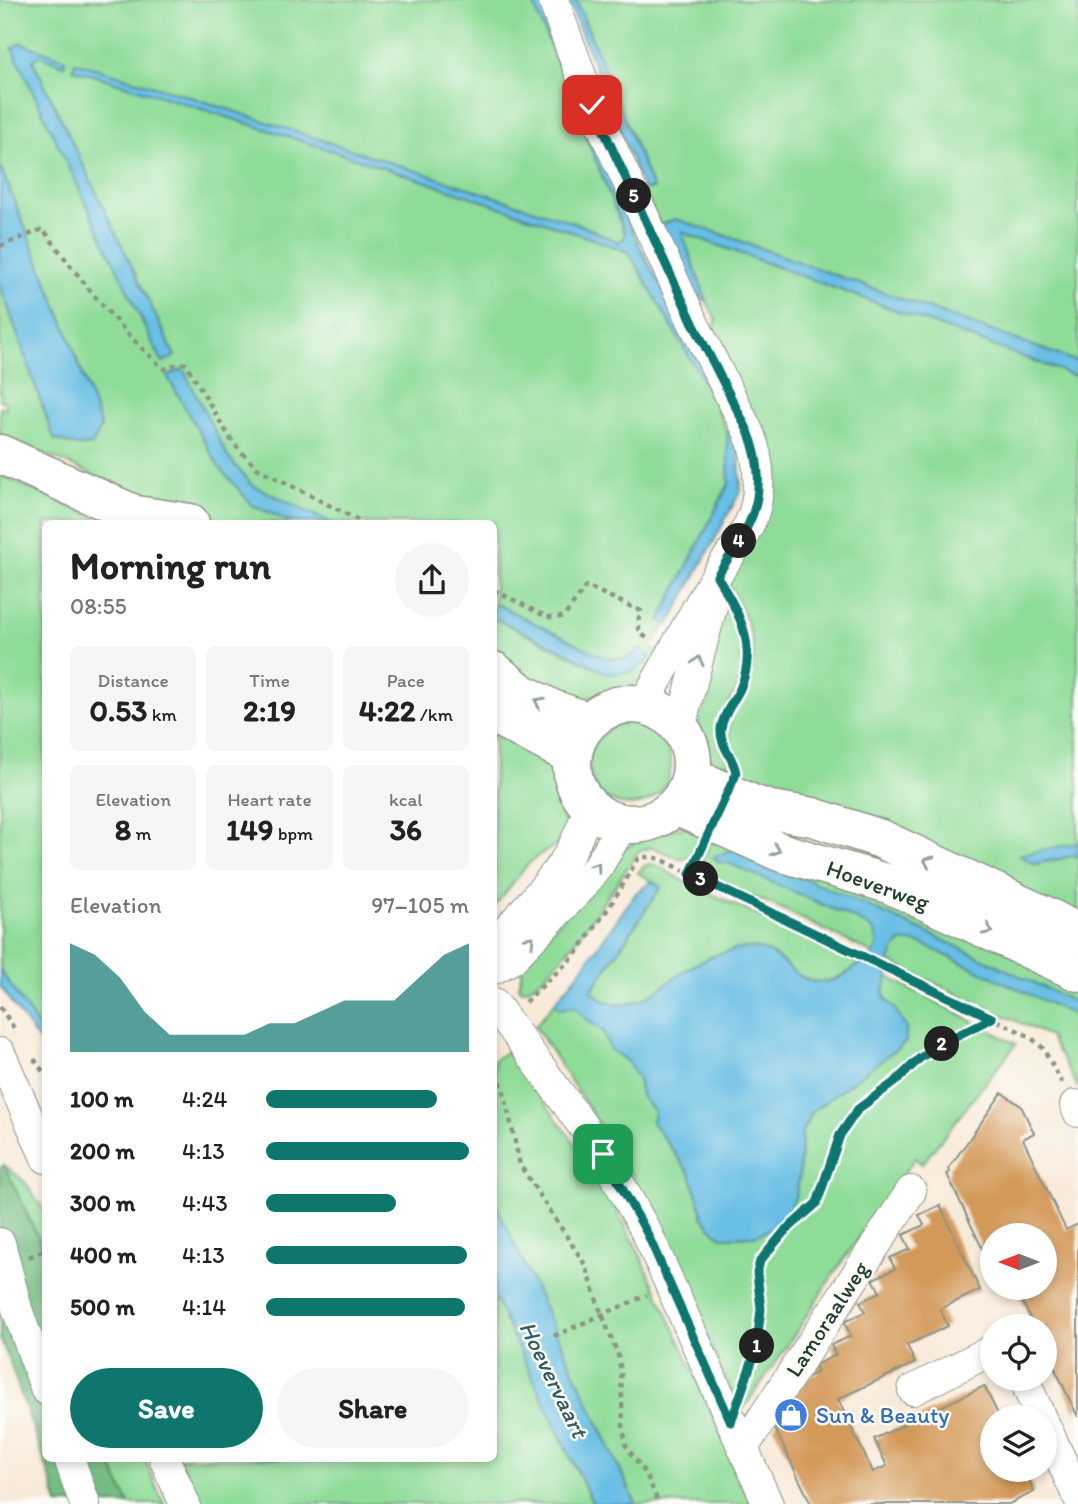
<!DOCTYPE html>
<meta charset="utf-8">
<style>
body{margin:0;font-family:Itim,sans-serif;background:#f6f6f6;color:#222;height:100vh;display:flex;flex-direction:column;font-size:26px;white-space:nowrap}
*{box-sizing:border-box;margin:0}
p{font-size:23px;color:#767676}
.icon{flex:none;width:38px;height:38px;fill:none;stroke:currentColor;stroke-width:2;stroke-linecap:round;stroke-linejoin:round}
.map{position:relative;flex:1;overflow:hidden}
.drawer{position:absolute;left:42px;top:520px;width:455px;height:942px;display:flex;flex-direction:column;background:#fff;border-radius:10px;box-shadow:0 4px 10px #0003}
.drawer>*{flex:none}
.needle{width:46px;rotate:270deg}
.controls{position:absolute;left:980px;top:1223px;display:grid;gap:14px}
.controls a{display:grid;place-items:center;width:77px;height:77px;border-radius:50%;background:#fff;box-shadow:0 4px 10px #0003;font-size:35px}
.pin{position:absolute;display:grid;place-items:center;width:60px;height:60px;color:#fff;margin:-30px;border-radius:14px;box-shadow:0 4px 10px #0006}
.km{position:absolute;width:35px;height:35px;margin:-18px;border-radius:50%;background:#222;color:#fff;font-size:19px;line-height:35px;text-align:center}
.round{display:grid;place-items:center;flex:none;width:74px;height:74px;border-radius:37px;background:#f6f6f6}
.overview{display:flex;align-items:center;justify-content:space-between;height:119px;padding:0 28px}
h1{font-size:38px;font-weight:700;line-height:52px}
.stats{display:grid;grid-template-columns:repeat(3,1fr);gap:10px;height:119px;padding:7px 28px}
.stats div{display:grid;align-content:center;border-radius:10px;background:#f6f6f6;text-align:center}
.stats b{font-size:30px;font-weight:700}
.stats small{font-size:19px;font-weight:400}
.stats p{font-size:19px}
.chart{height:196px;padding:14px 28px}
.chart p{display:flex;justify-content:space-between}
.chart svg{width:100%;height:126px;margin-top:7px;fill:#0f766e;opacity:.7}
.primary-button{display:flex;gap:14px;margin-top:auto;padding:14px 28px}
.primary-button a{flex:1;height:80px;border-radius:42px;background:#0f766e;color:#fff;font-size:28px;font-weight:700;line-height:80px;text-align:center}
.primary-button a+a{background:#f6f6f6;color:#222}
ul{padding:0 28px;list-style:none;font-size:23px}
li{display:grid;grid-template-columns:112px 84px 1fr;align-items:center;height:52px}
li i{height:18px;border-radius:9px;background:#0f766e}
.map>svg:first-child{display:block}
.green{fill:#8fdc99;stroke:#578c66;stroke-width:2;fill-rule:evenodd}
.forest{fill:#73bc81;stroke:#497c5a;stroke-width:2}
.water{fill:#67bee4;stroke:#437e8c;stroke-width:2}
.building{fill:#d39958}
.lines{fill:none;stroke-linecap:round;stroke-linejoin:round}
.street-casing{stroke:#8c9486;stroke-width:32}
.secondary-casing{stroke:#8c9486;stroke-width:41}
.path{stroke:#8c9486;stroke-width:4.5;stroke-dasharray:5 5;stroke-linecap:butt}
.street{stroke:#fff;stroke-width:30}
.secondary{stroke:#fff;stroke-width:38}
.oneway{stroke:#8f9e9a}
.route-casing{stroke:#fff;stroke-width:14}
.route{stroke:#0f766e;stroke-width:9}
.labels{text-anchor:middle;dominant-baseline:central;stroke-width:5;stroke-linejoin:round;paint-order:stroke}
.street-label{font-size:23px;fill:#1f3d34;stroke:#fdfcf7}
.shop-label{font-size:23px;fill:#366cbe;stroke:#fdfcf7;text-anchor:start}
.water-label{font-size:24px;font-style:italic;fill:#315d60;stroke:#fdfcf7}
</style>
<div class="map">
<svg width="1078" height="1504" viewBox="0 0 1078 1504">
<rect width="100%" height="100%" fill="#fdfcf7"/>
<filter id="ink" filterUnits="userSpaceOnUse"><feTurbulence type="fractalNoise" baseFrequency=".0143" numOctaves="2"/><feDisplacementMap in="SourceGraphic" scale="14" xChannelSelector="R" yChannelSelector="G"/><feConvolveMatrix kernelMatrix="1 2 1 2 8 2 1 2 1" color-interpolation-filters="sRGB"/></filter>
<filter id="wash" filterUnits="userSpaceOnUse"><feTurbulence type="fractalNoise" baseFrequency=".00686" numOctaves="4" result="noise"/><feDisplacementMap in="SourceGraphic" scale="28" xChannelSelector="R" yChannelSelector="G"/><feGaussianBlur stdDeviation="1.57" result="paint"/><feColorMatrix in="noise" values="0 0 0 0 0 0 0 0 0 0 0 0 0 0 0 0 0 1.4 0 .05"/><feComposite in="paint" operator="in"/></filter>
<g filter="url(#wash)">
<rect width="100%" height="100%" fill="#f8ead9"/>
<path class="green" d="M0,0H532L626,237L619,242L578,224L73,68C259,126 445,186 629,252L707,388L727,431L729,483L660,620L666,624L651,648L665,655C657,663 650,673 640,680C625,690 588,699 570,700L494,660V618L608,674L641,649L627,659L605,658L494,603V523H331L252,485L228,457L182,369L252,505L293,523H225L109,482L0,434V407L6,409L5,402L0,400V284L54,439L77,446L92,445L101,427L67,331L0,166ZM21,43L65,59L64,65L39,55L33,61L175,356L163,362L154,346Z
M576,0H1078V362L715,232L675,219L660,225L643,189L653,188Z
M681,232L1078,377V843L1020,856L1035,864L1078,855V922L737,787L744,765C704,719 755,697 753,649C752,625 738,603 728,583L761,520L712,327L717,322L706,300Z
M0,475L106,523H46L45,1036L6,979L0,968Z
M721,600L727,601L741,631L743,645L739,683L717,728L718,738L731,772L727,782L713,775L698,723V709Z
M589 764a41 41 0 1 1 82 0a41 41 0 1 1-82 0Z
M494,725L544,754L551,767L564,813L565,832L557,845L542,853L528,864L494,907Z
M686,827L703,830C700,836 698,844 694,850C682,871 665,847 649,848C646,849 642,850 639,851C620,877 550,988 522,990L519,987L523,962L621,850C640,839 663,830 686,827Z
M715,834L872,887L1078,983V1087L1049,1036L919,976L774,905L718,883L707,876L702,869L703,858Z
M648,864L657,865L678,878L860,964C837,980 819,991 792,971C788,968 785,963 781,960C775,955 764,950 756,949C751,947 745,949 740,949C724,951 709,957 694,965C670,978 645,1009 614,1004C605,1003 599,995 591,992L661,887L638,873L643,867Z
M888,977L1016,1044L922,1164L915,1158L832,1276L791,1340L741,1412L634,1178L535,1026L554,1003L560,1009L574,1006L590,1022L603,1031L610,1049L628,1062L638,1079L641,1095L647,1104L654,1111L652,1122L690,1174L702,1210L716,1233L722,1237L755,1236L796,1195L799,1177L802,1131L813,1111L851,1082L896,1010C882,996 882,995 888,977Z
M507,1051L597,1174L635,1244L686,1355L751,1504H636L494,1200V1060Z
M4,1165L25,1182L45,1212V1252Z
M494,1297L593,1504H201L179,1458H494Z
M108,1458H144L164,1504H129Z"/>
<path class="forest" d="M4,1165L45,1252L46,1458H108L129,1504H58L47,1468L7,1355L0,1339V1168Z"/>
<path class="water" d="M532,0H545L560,44L626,217L645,256L717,388H707L629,252C445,186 259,126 73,69L75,62L194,98L578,224L619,242L626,236Z
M568,0H576L653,189H643Z
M21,43L65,59L64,65L39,55L33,61L175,356L163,362L154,346L12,48Z
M0,166L67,331L101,427L92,445L77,446L54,439L0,284Z
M675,219L715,232L1078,362V377L682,232L706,300H695L660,225Z
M183,369L228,457L252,485L331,523H293L252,505L219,467L167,376Z
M727,431L738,438L741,490L669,625L660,621L729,483Z
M494,603L605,658L627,659L641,649L650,655L647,662L631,672L608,674L566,652L494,618Z
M1078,843V855L1035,864L1019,855Z
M734,849C851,897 965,949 1078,1004V1017L922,944L904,941L900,943L894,951L888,965V977L883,993L886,1000L896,1010L906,1028V1042L813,1111L802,1131L799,1177L796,1195L787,1215L781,1224L755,1236L722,1237L716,1233L702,1217V1210L690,1174L652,1122L654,1111L647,1104L641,1095L638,1079L628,1062L610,1049L603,1031L590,1022L574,1006L560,1009L554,1003L579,973L636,893L652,881L661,887L591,991C598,995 605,1003 614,1004C644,1009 670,978 694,965C712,955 730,949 750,948C776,947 788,974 810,981C819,983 829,982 837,979C843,976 868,960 873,955C873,954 877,946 877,945C878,940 875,935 874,930L855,919L728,863L718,862L713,857Z
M0,968L6,979L45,1036V1049L20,1015L0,986Z
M494,1200L636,1504H593L494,1297Z"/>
<g id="blocks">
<path class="building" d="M1002,1093L1021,1106L1034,1133L1023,1139L1066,1230L1078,1224V1417L1045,1348V1326H1034L1016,1288H1045V1236H992V1269L947,1174L950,1172L949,1168Z
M940,1205L980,1290L940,1309L948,1326L907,1345L915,1363L838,1399L873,1472L887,1466L874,1439L984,1386L1000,1418H992V1470H1025L1034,1492L1009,1504H811L774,1427L807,1377L818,1372L815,1365L836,1355L831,1345L851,1336L844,1322L865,1312L860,1302L880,1292L873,1279L895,1269L890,1258L910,1249L903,1235L924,1225L919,1215Z"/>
</g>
</g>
<g filter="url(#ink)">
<use href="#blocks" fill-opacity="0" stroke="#8c9486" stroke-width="2"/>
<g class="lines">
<g class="street-casing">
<path id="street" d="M553,0L592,105L693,322L748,431C758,454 761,479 756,504C751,530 731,552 717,574C691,617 668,662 643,705
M680,727L712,607
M494,947C516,916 546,890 567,857C577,841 583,824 590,807
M494,969L512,959L582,887L600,863L623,824
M494,1003L603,1154L647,1233L768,1504
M0,1053L46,1158
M1075,1105L1078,1112
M0,1243L17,1309L46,1390
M1024,1379L1041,1418
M913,1390L992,1350
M1045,1425L1078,1497
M743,1448L911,1191
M69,1458L85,1504
M164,1458L185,1504"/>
</g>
<g class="secondary-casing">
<path id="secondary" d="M0,454L136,515L149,523
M136,515L190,523
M494,671L520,692L552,709L589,722
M572 764a60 60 0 1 1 120 0a60 60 0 1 1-120 0Z
M494,715L573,756
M691,776L752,804L771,810L813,817L881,839L1050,918L1078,933
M676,806L780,852L889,884L1078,972"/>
</g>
<path class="path" d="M0,246L43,229C80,279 117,327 164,369L180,363L186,364L233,443L257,468L364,523
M494,590L547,617H564L586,586L641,611C636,626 637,633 651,640
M732,761C727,751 720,741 721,730C721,719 729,709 734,699C748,672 751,643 739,614
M690,874L1029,1036L1043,1048L1062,1083
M525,1002L575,955L610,906L637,860C653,850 675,867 690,874L701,849
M0,1007L14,1028
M34,1059L46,1076
M494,1062L504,1092L520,1165L586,1266L599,1307L618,1355L621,1372L623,1426L626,1446L647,1476L659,1504
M29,1257L46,1249
M554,1336L647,1295
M744,1385L756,1350L761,1309L757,1273L760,1261L784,1232L817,1204L840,1134L858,1109L896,1081L920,1057L954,1037L992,1018"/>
<use href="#street" class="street"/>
<use href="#secondary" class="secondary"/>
</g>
<defs><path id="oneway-chevron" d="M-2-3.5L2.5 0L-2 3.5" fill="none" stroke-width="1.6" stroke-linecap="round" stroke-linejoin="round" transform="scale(1.75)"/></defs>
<g class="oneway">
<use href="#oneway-chevron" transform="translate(698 661) rotate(-77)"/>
<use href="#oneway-chevron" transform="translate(539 702) rotate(-152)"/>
<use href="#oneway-chevron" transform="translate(776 850) rotate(20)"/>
<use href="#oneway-chevron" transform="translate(928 861) rotate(-155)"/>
<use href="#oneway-chevron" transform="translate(596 867) rotate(-54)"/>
<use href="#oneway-chevron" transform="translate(988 930) rotate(25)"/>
<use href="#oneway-chevron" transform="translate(530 940) rotate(-46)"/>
</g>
</g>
<g class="lines" filter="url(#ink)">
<g class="route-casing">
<path id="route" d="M592,105L693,323L748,431C760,460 763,494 749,523C741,542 727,559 717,576C738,612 759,645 740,689C734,701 723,714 721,728C719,746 735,758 736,774L690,874L992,1018L954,1037L920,1058L896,1081L858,1109L840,1135L817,1203L784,1232L760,1261L757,1273L761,1309L756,1350L731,1422L647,1233L603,1154"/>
</g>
<use href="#route" class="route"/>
</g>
<defs>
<g id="shop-disc" transform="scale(1.75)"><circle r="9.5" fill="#3f7fe0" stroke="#fdfcf7"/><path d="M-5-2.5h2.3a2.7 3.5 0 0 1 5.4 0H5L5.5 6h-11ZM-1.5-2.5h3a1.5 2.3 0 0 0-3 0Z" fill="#fff"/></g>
</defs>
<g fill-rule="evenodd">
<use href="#shop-disc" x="791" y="1415"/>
</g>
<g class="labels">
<g class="street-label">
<text transform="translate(878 885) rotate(20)">Hoeverweg</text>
<text transform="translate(827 1319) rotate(-57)">Lamoraalweg</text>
</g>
<g class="shop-label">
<text x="816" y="1415">Sun &amp; Beauty</text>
</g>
<g class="water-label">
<text transform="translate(554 1379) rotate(64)">Hoevervaart</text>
</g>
</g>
</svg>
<div class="controls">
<a><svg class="needle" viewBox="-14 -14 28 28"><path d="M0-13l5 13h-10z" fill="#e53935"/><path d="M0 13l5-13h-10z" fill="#767676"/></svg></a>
<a><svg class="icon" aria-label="locate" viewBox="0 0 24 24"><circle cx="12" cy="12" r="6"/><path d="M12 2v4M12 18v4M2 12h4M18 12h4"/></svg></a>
<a><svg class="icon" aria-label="layers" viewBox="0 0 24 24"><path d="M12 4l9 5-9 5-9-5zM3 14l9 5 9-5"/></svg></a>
</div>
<div class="pin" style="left:603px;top:1154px;background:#1e9e55"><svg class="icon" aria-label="arrive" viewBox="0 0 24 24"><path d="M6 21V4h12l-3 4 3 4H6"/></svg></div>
<div class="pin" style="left:592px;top:105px;background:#d93025"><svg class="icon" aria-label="check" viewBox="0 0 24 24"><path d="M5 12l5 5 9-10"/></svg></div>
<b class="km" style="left:757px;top:1346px">1</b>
<b class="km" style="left:942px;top:1044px">2</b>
<b class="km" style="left:701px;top:879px">3</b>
<b class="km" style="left:739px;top:541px">4</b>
<b class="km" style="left:634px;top:196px">5</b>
<section class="drawer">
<div class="overview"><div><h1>Morning run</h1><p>08:55</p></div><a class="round"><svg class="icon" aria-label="share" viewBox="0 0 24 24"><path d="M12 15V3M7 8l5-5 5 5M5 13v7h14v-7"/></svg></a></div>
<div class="stats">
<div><p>Distance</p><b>0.53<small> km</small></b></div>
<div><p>Time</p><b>2:19</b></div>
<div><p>Pace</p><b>4:22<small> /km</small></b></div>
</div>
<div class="stats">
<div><p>Elevation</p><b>8<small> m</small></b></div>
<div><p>Heart rate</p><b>149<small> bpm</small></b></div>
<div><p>kcal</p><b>36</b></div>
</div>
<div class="chart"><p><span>Elevation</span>97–105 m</p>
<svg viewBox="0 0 160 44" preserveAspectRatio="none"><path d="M0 44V6L10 10L20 18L30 30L40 38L50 38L60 38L70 38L80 34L90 34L100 30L110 26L120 26L130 26L140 18L150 10L160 6V44z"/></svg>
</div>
<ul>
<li><b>100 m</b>4:24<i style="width:84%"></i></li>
<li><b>200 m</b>4:13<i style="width:100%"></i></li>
<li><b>300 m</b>4:43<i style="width:64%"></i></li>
<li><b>400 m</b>4:13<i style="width:99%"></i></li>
<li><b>500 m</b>4:14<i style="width:98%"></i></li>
</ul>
<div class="primary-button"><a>Save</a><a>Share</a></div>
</section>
</div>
